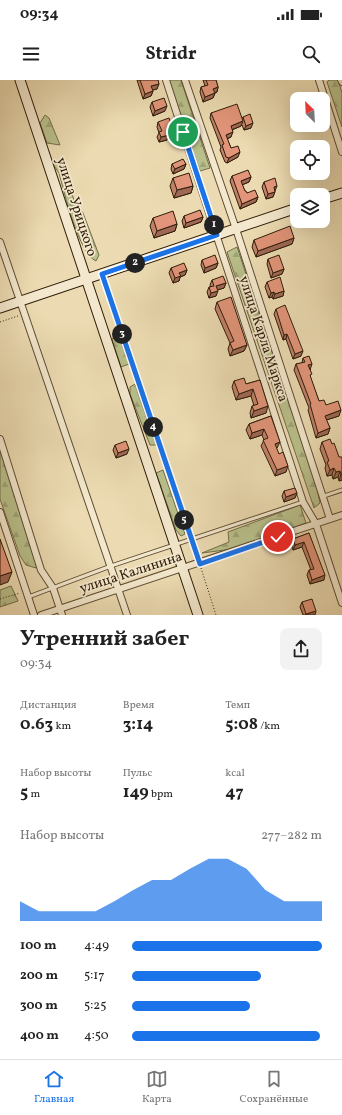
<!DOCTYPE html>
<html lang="ru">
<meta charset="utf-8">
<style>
body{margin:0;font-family:Vollkorn,serif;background:#f2f2f2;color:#222;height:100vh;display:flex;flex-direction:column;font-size:15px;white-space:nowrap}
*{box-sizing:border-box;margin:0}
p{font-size:13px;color:#767676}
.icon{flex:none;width:22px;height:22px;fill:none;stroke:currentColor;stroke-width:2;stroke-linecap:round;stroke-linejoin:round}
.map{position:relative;height:535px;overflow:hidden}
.details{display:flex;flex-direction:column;background:#fff;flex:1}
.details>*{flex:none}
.needle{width:26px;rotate:336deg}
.buttons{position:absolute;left:290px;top:12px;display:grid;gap:8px}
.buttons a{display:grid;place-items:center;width:40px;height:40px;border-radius:8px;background:#fff;box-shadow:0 4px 16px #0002;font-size:20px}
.pin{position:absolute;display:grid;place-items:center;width:34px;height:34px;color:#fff;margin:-17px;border:2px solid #fff;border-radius:50%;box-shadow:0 1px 4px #0007}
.km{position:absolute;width:20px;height:20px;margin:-10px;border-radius:50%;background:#222;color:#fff;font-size:11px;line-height:20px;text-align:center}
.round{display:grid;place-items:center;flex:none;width:42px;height:42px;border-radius:8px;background:#f2f2f2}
.headline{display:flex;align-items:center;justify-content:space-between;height:68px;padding:0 20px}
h1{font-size:22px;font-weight:700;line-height:30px}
.metrics{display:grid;grid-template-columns:repeat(3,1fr);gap:6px;height:68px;padding:4px 20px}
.metrics div{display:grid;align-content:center}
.metrics b{font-size:17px;font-weight:700}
.metrics small{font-size:11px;font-weight:400}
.metrics p{font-size:11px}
.chart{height:112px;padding:8px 20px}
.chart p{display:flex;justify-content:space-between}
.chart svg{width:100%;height:72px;margin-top:4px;fill:#1a73e8;opacity:.7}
ul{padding:0 20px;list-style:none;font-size:13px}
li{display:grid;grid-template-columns:64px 48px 1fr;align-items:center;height:30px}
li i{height:10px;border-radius:5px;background:#1a73e8}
.status{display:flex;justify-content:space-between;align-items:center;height:28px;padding:0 20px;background:#fff;direction:ltr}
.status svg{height:11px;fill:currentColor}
header{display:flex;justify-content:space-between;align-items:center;height:52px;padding:0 20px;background:#fff;font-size:18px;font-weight:700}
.tabs{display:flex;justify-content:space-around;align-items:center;height:56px;border-top:1px solid #e0e0e0;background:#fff;font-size:11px;color:#767676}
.tabs a{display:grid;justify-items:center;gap:2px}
.tabs .current{color:#1a73e8}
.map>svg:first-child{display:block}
.forest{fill:url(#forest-firs);stroke:#746e4a}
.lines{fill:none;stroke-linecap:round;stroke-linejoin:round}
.lane-casing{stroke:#5e4c33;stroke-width:5}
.street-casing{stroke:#5e4c33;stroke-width:8}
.secondary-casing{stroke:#2e1c09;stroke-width:11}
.path{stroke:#2e1c09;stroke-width:1;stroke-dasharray:1 2;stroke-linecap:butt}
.lane{stroke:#f3e8cd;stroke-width:3}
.street{stroke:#f3e8cd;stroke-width:6}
.secondary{stroke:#f3e8cd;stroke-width:9}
.wall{fill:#c28069;stroke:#2e1c09}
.shaded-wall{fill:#9e6855;stroke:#2e1c09}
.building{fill:#e2957a;stroke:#2e1c09}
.route-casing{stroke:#fff;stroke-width:8}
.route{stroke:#1a73e8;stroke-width:5}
.labels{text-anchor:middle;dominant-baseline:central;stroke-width:3.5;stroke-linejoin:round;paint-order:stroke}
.street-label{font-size:14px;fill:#2e1c09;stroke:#f3e8cd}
</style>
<div class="status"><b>09:34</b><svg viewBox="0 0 49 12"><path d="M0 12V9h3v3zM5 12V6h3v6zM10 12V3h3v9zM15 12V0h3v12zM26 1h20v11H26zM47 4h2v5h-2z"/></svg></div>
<header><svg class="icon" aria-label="menu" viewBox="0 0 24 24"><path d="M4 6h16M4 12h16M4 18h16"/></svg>Stridr<svg class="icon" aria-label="search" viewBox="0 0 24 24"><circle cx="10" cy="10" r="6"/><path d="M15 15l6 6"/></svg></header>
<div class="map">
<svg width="342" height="535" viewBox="0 0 342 535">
<defs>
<pattern id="forest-firs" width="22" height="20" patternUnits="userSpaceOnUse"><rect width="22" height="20" fill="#b9c08b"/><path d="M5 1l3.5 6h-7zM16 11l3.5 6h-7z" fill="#9fa477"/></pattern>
</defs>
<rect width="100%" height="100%" fill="#ecdbb2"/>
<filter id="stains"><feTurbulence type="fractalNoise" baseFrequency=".005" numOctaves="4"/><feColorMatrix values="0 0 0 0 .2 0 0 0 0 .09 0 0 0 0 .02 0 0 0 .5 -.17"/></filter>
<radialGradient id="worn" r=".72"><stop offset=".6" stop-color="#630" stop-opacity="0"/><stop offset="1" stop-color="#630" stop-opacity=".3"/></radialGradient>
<path class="forest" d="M169,0H181L210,88L200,91L173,17Z
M329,0H338L342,13V47L327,2Z
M45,35L49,38L60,65L47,63L40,43Z
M55,80L62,85L74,120L83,133L99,175L96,181C79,174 64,112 59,93L52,83Z
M237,167L316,404L320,423L314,428L227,172Z
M119,256L129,284L121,287L112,259Z
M135,304L156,365H150L130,314V307Z
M0,363L37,480L36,488L26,485L20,476L0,419Z
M163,390L185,454L181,456L176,450L156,393Z
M300,425L306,443L233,469L202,473L229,462L228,452Z
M11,506L18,521L0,527V510Z"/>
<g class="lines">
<g class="lane-casing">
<path id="lane" d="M324,416L342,410
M31,516L111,486L303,422"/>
</g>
<g class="street-casing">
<path id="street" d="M166,0L303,422L316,444L342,523
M185,0L236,149L330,439
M319,0L342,72
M341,0L342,2
M0,162L127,535
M0,359L41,490L53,508L62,535
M0,432L34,535
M41,535L342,435"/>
</g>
<g class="secondary-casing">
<path id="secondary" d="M20,0L198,535
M323,119L342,113
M0,228L297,128"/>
</g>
<path class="path" d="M105,202L189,455
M0,242L18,236
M192,464L197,476
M201,488L216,535
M0,519L20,513"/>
<use href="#lane" class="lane"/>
<use href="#street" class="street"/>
<use href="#secondary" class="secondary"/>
</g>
<path class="wall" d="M137,0H158L157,9L152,10L153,11L151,16L143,19Z
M203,0H216L218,7L217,12L215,13L213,18L203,22L200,12L201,7L205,6Z
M152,22L165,31L153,36L150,27Z
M211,33L242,38L243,37L251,48L244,50L242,45L241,46L232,50L231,57L227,59L231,68L238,77L227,83L225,82L220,70L221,67L210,38Z
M158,42L171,53L168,54L167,60L159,62L157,57L159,53L157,47Z
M172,84H186L184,89L173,94L171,89Z
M232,96L251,97L249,102L242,105L245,111L247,113L258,117L256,122L240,129L230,101Z
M173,98L193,106L191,113L174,118L170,106Z
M264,102L275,111L273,117L266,119L262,107Z
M184,136L203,137L201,142L184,148L182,141Z
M153,138L177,144L175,151L154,158L150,146Z
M294,158L292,164L256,177L252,167L254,160Z
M268,179L284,189L282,194L271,198L267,184Z
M202,180L218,183L216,188L204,193L201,185Z
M171,188L187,190L185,195L180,197L179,201L173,203L169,193Z
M212,200L226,203L224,208L217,210L216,216L209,218L207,212L209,207H211L210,205Z
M267,202L284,211L283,216L273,219L272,217L269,218L265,207Z
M217,222L247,265L244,271L230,276L228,269L230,263L215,229Z
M276,229L301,276L293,279L286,259L283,260L274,234Z
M303,278L310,289V297L319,321L326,325L339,336L326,340L330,348L328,354L316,358L308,330L309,328L294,290L296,284L302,283Z
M260,300L266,333L251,338L250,333L252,326H254L251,316L236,320L232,307L234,301L246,304Z
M271,336L277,368H276L286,392L275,396L261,366L264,360L262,355L250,359L246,350L249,344Z
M322,362L332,364L339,377L342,400L339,401L338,397L333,399L332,395L327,396L325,388L326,385L320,369Z
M115,365L127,374L116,378L113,370Z
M284,411L297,413L295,418L284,422L282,416Z
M309,453L324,500L310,504L307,495L309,490H311L302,467L293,470L291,463L293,459Z
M302,522L315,535H303L300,527Z"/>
<path class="shaded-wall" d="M159,4L157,9L149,11L151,6Z
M218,7L217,12L212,14L213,9Z
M153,11L151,16L143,19L145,14Z
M215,13L213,18L203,22L205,17Z
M167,26L165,31L153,36L155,31Z
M243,41L241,46L229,51L231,46Z
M253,43L251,48L244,50L246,46Z
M173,48L171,53L165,55L167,50Z
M233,52L231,57L224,60L226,55Z
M169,55L167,60L159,62L161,57Z
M240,72L238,77L227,83L229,78Z
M186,84L184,89L173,94L175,89Z
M251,97L249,102L239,106L241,101Z
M193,106L191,113L174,118L177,110Z
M277,106L275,111L272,112L274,107Z
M275,112L273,117L266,119L268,114Z
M258,117L256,122L240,129L242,124Z
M203,137L201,142L184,148L186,143Z
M177,144L175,151L154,158L157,151Z
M294,158L292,164L256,177L258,171Z
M218,183L216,188L204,193L205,188Z
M284,189L282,194L271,198L273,193Z
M187,190L185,195L180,197L179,201L173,203L175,198L179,193Z
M226,203L224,208L214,211L216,206Z
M218,211L216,216L209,218L211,213Z
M284,211L283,216L273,219L275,214Z
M274,212L272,217L269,218L271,213Z
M287,254L286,259L283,260L284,255Z
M247,265L244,271L230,276L233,270Z
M303,271L301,276L293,279L295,274Z
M312,284L310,290L308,285Z
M253,309L251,316L236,320L239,314Z
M268,326L266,333L251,338L254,331Z
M341,330L339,336L323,341L325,336Z
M330,348L328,354L316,358L318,353Z
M264,349L262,355L250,359L252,353Z
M280,362L277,368L273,370L275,364Z
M129,369L127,374L116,378L118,373Z
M288,386L286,392L275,396L277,390Z
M334,388L332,395L327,396L330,390Z
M340,391L338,397L333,399L336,392Z
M341,394H342V400L339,401Z
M297,413L295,418L284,422L286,417Z
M304,462L302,467L293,470L295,465Z
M12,492L8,502L0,505V496Z
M325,495L324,500L310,504L312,500Z
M316,531L315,535H306V534Z"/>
<path class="building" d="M140,0H158L159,4L151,6L153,11L145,14Z
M206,0H216L218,7L213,9L215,13L205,17L201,7L208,5Z
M164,18L167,26L155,31L152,22Z
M237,24L243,41L231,46L233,52L226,55L231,68L238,66L240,72L229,78L226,77L222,65L224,64L211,33Z
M250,34L253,43L246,46L243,37Z
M169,38L173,48L167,50L169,55L161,57L159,52L162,51L158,42Z
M183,79L186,84L175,89L172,84Z
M248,90L251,97L241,101L245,111H246L247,113L255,110L258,117L242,124L232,96Z
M189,93L193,106L177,110L173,98Z
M275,98L277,106L274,107L275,112L268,114L264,102Z
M200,130L203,137L186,143L184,136Z
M173,131L177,144L157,151L153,138Z
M290,146L294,158L258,171L254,160Z
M215,175L218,183L205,188L202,180Z
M279,175L284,189L273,193L268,179Z
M184,183L187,190L179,193L181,196L175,198L171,188Z
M223,196L226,203L216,206L218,211L211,213L209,207L214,206L212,200Z
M280,197L284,211L275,214L274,212L271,213L267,202Z
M231,217L247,265L233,270L230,263L234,261L217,222Z
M285,225L303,271L295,274L287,254L284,255L276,229Z
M309,276L312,284L308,285L312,294L310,295L319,321L324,320L326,325L338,321L341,330L325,336L330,348L318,353L310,324H311L296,284L305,282L303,278Z
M244,298L246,304L260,300L268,326L254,331L252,326L258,324L253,309L239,314L234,301Z
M271,336L280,362L275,364L279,374L283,372L288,386L277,390L263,360L268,358L264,349L252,353L249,344Z
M330,359L332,364L334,363L339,377H342V394H341L340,391L336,392L334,388L330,390L327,382L329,381L322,362Z
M126,361L129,369L118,373L115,365Z
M295,408L297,413L286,417L284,411Z
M309,453L325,495L312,500L309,490L314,489L304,462L295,465L293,459Z
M0,459L12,492L0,496Z
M312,519L316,531L306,534L302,522Z"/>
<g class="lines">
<g class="route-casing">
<path id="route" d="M183,52L217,155L102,194L200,484L278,457"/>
</g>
<use href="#route" class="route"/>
</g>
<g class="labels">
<g class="street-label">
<text transform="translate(76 127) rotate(72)">улица Урицкого</text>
<text transform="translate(263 259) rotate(72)">улица Карла Маркса</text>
<text transform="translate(131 493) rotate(-18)">улица Калинина</text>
</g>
</g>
<rect width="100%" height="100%" filter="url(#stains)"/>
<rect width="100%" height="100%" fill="url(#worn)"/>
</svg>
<div class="buttons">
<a><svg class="needle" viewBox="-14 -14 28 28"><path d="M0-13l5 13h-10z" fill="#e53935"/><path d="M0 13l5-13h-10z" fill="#767676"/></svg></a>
<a><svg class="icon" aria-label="locate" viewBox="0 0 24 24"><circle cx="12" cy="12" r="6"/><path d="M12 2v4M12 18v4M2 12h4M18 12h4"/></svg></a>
<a><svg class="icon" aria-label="layers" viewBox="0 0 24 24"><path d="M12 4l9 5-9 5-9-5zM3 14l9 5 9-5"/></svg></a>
</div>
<div class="pin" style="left:183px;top:52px;background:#1e9e55"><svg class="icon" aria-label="arrive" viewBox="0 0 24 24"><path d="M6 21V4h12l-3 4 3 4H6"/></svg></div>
<div class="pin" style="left:278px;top:457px;background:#d93025"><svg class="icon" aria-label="check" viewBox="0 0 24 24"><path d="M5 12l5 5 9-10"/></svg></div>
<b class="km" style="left:214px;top:145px">1</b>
<b class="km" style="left:135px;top:183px">2</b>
<b class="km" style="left:122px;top:254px">3</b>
<b class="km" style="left:153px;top:347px">4</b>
<b class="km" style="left:184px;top:440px">5</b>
</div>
<section class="details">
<div class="headline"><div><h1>Утренний забег</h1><p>09:34</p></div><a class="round"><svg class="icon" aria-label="share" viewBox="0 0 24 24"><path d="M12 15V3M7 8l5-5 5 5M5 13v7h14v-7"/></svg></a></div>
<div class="metrics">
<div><p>Дистанция</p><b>0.63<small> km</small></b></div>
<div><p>Время</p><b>3:14</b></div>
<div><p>Темп</p><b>5:08<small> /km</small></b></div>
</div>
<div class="metrics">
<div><p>Набор высоты</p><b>5<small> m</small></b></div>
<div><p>Пульс</p><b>149<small> bpm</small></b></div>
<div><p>kcal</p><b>47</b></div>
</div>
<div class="chart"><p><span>Набор высоты</span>277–282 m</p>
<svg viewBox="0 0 160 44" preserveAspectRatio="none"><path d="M0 44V32L10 38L20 38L30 38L40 38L50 32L60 25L70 19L80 19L90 12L100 6L110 6L120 12L130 25L140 32L150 32L160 32V44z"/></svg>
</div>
<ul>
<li><b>100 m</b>4:49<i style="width:100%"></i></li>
<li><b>200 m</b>5:17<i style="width:68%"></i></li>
<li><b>300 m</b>5:25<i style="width:62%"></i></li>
<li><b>400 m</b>4:50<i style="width:99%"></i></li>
</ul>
</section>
<nav class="tabs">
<a class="current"><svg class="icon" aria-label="home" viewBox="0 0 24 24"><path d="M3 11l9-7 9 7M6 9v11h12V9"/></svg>Главная</a>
<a><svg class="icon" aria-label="map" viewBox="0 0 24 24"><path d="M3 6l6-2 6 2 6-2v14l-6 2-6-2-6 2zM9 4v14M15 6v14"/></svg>Карта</a>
<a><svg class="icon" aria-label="saved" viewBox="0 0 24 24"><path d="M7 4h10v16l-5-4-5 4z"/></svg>Сохранённые</a>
</nav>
